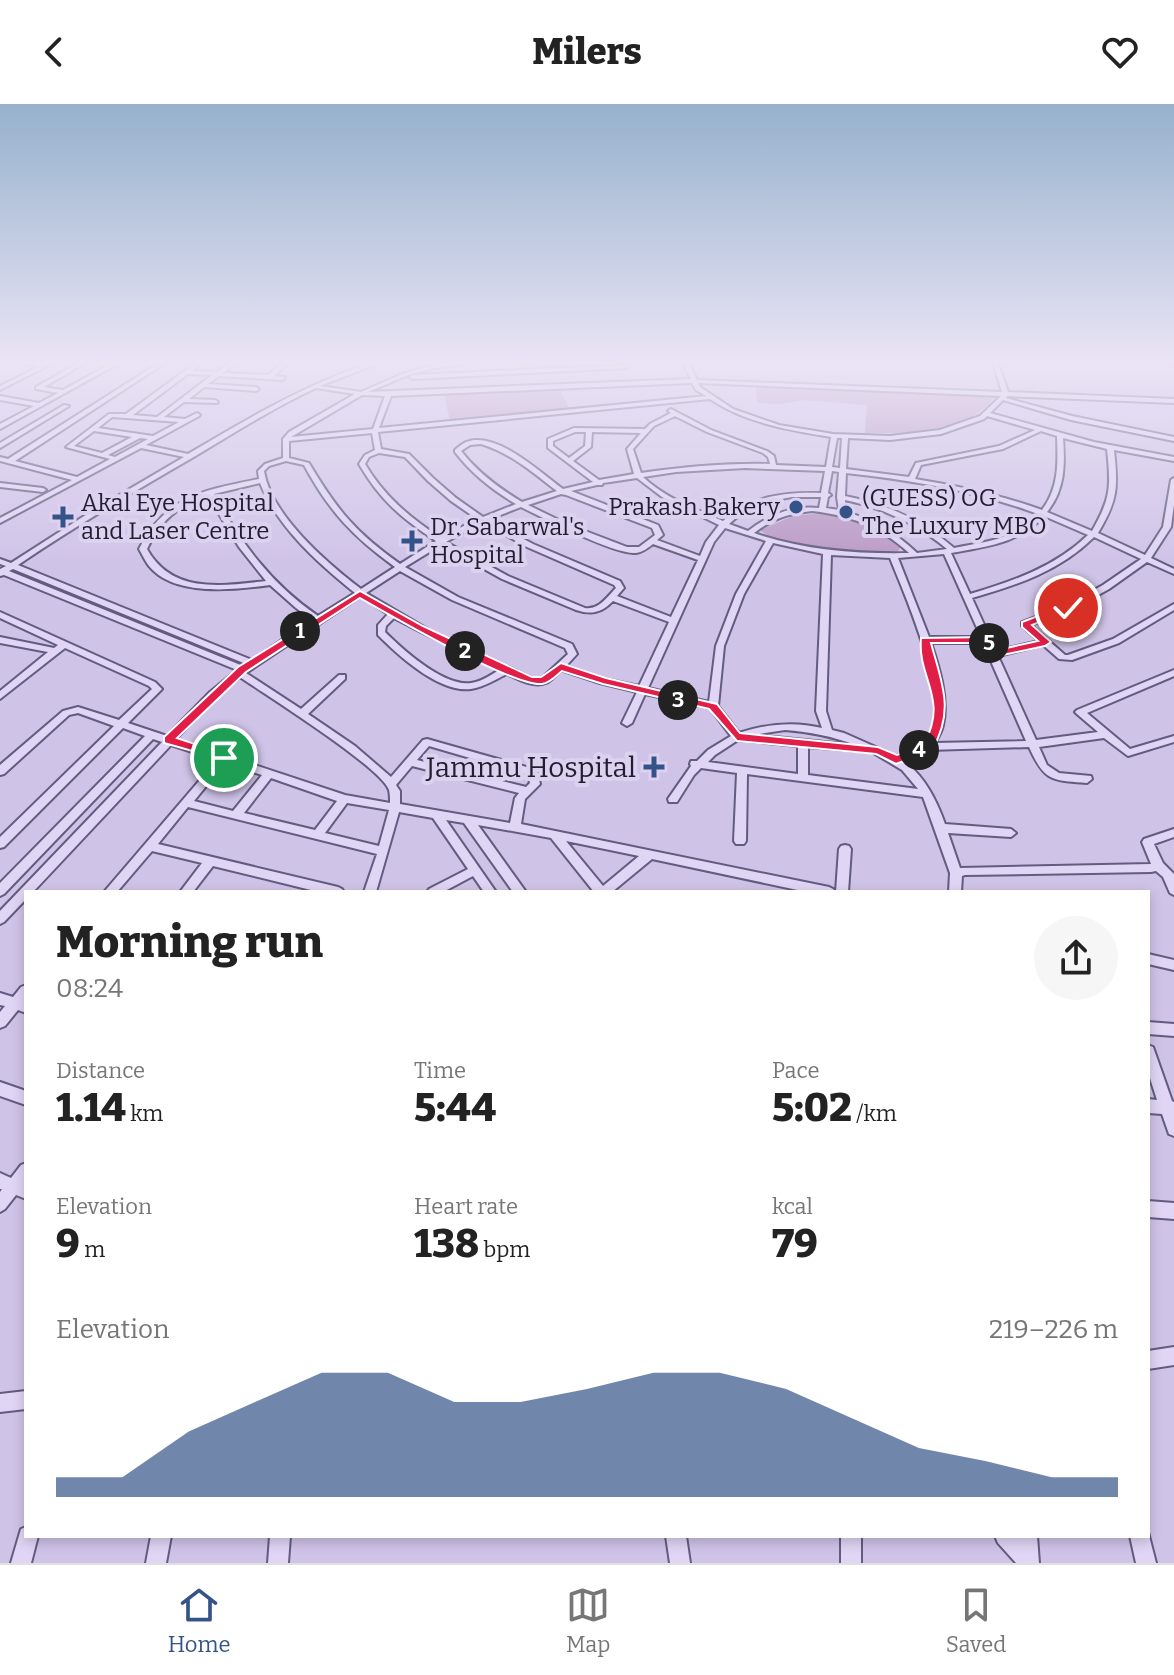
<!DOCTYPE html>
<meta charset="utf-8">
<style>
body{margin:0;font-family:Bitter,serif;background:#f6f6f6;color:#222;height:100vh;display:flex;flex-direction:column;font-size:30px;white-space:nowrap}
*{box-sizing:border-box;margin:0}
p{font-size:26px;color:#767676}
.icon{flex:none;width:44px;height:44px;fill:none;stroke:currentColor;stroke-width:2;stroke-linecap:round;stroke-linejoin:round}
.map{position:relative;flex:1;overflow:hidden}
.sheet{position:absolute;left:24px;top:786px;width:1126px;height:648px;display:flex;flex-direction:column;background:#fff;border-radius:0px;box-shadow:0 4px 12px #0003}
.sheet>*{flex:none}
.pin{position:absolute;display:grid;place-items:center;width:68px;height:68px;color:#fff;margin:-34px;border:4px solid #fff;border-radius:50%;box-shadow:0 2px 8px #0007}
.km{position:absolute;width:40px;height:40px;margin:-20px;border-radius:50%;background:#222;color:#fff;font-size:22px;line-height:40px;text-align:center}
.round{display:grid;place-items:center;flex:none;width:84px;height:84px;border-radius:42px;background:#f6f6f6}
.head{display:flex;align-items:center;justify-content:space-between;height:136px;padding:0 32px}
h1{font-size:44px;font-weight:800;line-height:60px}
.metrics{display:grid;grid-template-columns:repeat(3,1fr);gap:12px;height:136px;padding:8px 32px}
.metrics div{display:grid;align-content:center}
.metrics b{font-size:40px;font-weight:800}
.metrics small{font-size:22px;font-weight:400}
.metrics p{font-size:22px}
.chart{height:224px;padding:16px 32px}
.chart p{display:flex;justify-content:space-between}
.chart svg{width:100%;height:144px;margin-top:8px;fill:#345388;opacity:.7}
header{display:flex;justify-content:space-between;align-items:center;height:104px;padding:0 32px;background:#fff;font-size:36px;font-weight:800}
.menu{display:flex;justify-content:space-around;align-items:center;height:112px;border-top:2px solid #e0e0e0;background:#fff;font-size:22px;color:#767676}
.menu a{display:grid;justify-items:center;gap:4px}
.menu .active{color:#345388}
.map>svg:first-child{display:block}
.green{fill:#ba99c5}
.lines{fill:none;stroke-linecap:round;stroke-linejoin:round}
.minor-casing{stroke:#625c80;stroke-width:4}
.minor{fill:#e0d5f4;fill-rule:evenodd}
.route{fill:#e11d48;stroke:#fff;stroke-width:2}
.poi-dot{fill:#345388;stroke:#dcd2f0;stroke-width:3}
.labels{text-anchor:middle;dominant-baseline:central;stroke-width:8;stroke-linejoin:round;paint-order:stroke}
.far-poi-label{font-size:24px;fill:#211e32;stroke:#dcd2f0;text-anchor:start}
.poi-label{font-size:28px;fill:#211e32;stroke:#dcd2f0;text-anchor:end}
</style>
<header><svg class="icon" aria-label="back" viewBox="0 0 24 24"><path d="M15 5l-7 7 7 7"/></svg>Milers<svg class="icon" aria-label="heart" viewBox="0 0 24 24"><path d="M12 20l-8-8c-3-5 5-10 8-4 3-6 11-1 8 4z"/></svg></header>
<div class="map">
<svg width="1174" height="1459" viewBox="0 0 1174 1459">
<rect width="100%" height="100%" fill="#d0c3e8"/>
<path class="green" d="M755,281L995,292C967,331 908,329 865,329L867,301L805,296L780,300L757,299Z
M559,284L570,305L450,317L444,290Z
M813,410C847,411 876,418 901,442L898,447C867,449 783,447 760,426L793,412Z"/>
<g class="lines">
<g class="minor-casing">
<path id="minor" d="M8,257L45,259L50,257H57L0,286V282L40,262Z
M82,257H89L44,283L63,286L110,260L121,257H129L114,262L0,325V320L34,302L0,296V292L39,299L58,289L36,285V283Z
M162,257H168L15,357L77,373L110,355L66,343L109,310H126L198,257H204L192,267L217,268L232,257H238L223,269L268,271L284,257H290L274,272L285,273L283,276L219,272L208,280L256,283L259,285L256,287L204,283L189,295L215,296L218,298L217,299L184,298L164,313L185,315L197,309L200,311L199,312L146,341L188,350C239,320 289,290 343,269C356,264 371,257 385,257L320,282L361,288L402,270L426,263L452,257H481L429,265L406,272L368,288L691,275L682,257H688L697,276L1002,288L993,259L984,257H1064L1061,259H998L1008,288L1174,295V299L1007,292L1006,294L1072,312L1174,333V337L1071,316L1003,296L990,309L1094,338L1174,353V357L1114,346C1118,383 1118,396 1098,429L1145,451L1163,423L1171,376L1174,374V400L1171,423L1151,454L1174,465V470L1147,458L1109,485L1071,506L1031,521L1065,551H1068L1113,535L1174,500V506L1119,539L1072,556L1059,555L1043,541L998,552L1036,636L1098,628L1077,610L1075,608L1077,606L1174,566V572L1087,609L1130,645L1174,632V638L1128,652L1104,634L1039,643L1047,661L1059,669L1091,672L1092,675L1087,679C1051,676 1045,678 1029,643L929,646L903,656C925,673 936,695 945,720L1011,725L1016,729L1011,733L948,729L960,764L1151,760L1142,738L1144,735L1174,725V733L1154,740L1163,759L1174,770V791L1170,789L1163,773L1156,767L1151,768L965,771L962,772L961,788H949L950,769L923,693L747,670L746,737L744,740H736L734,737L737,669L701,664L694,671L677,698H669L668,695L691,662L690,660L691,657H697L708,646L731,632L710,604L645,590L632,619L627,622L622,619L637,588L600,579L561,566C557,570 551,577 546,579C533,584 518,575 507,570C496,575 484,583 471,585C439,589 399,552 378,531V521L388,510L361,492L246,569L301,605L339,571H345V575L308,610L355,642L391,673L423,636L427,635L537,666L540,680L525,695L521,720L829,783L833,785L835,788H807L652,755L612,788H594L551,734L478,721L526,788H513L464,719L446,716L496,788H484L473,772L443,788H427L429,785L468,765L433,714L399,708L376,788H364L377,750L188,703L158,740L338,783L342,785L344,788H319L213,762L193,788H180L202,759L152,747L117,788H104L217,656L171,641L33,788H26V795L4,818L0,820V807L162,638L153,635L4,790L0,792V779L145,632L123,624L4,743L0,744V733L114,622L78,609L69,611L4,670L0,671V661L63,607L78,603L119,616L152,585L149,582L65,544L0,595V587L48,548L0,539V533L54,544L58,541L0,514V508L155,578L162,585L128,619L167,632L210,588L237,566L4,471L0,472V465L6,462L0,460V455L11,459L92,407L184,353L141,344L0,419V414L72,376L0,357V353L8,355ZM188,270L212,271L157,313L133,311ZM690,279H692L696,286L706,292L379,324L391,292ZM698,279L1001,292L980,312L940,326L890,332L833,330L779,321L733,305L700,283ZM316,284L355,290L289,328L283,335V354L265,360L258,367L259,375C205,386 165,392 139,445C142,450 145,457 149,462C174,493 235,486 270,481L296,504L312,516L252,556L18,461C74,423 133,388 192,354C232,330 273,304 316,284ZM362,291L385,292L373,325L291,333ZM710,295C746,319 788,326 831,333L826,363L776,361L774,352L767,347L711,326L671,305L668,307L671,309L650,320L645,325L574,324L548,335V344L593,378L563,385C541,369 496,326 466,338C462,340 458,343 455,346V348C472,370 492,386 516,400L483,413L456,394L433,374L409,350L381,345L378,328ZM675,312L707,328L763,349L768,353L770,360C726,359 683,363 641,369L633,345L654,322ZM987,312L1035,326L999,342L916,359L909,373L846,365L848,334L890,336L941,330L984,315ZM112,313L179,318L153,332L98,324ZM94,327L132,333L102,349L74,342ZM1041,327L1057,332C1058,359 1059,384 1042,406C1001,391 958,382 915,375L921,361L1003,345ZM575,328H586L585,342L569,354L553,342V337ZM592,328L641,329L627,345L634,370L599,376L573,357L591,343ZM372,329L375,346L365,351L359,360C380,396 401,414 436,437L400,460C355,428 337,406 309,359L289,354V337ZM140,334L148,335L115,353L108,351ZM837,334H842L840,364L832,363ZM1063,334L1107,345C1111,382 1111,394 1092,427L1047,408C1065,386 1065,361 1063,334ZM481,340C511,349 533,369 557,387L522,398C499,384 478,369 461,347L470,341ZM379,349L405,353L428,377L451,397L477,415L441,434C410,414 384,392 365,360L369,353ZM286,357L304,361C329,407 353,433 395,463L361,485C327,459 271,411 264,367L269,362ZM745,364L825,367L821,389C785,388 750,392 723,417C695,405 665,394 643,373L676,368ZM832,367L839,368L837,393L839,406L826,404L828,393L831,391L828,389ZM846,369C911,376 977,387 1038,410C1013,436 988,437 954,444C922,416 887,400 845,392ZM637,374L662,393L719,421L706,438L700,452L657,436L663,431L658,421L571,387L597,381H602L603,379ZM260,379C278,424 318,459 355,489L318,512C270,479 242,440 214,390ZM561,390L566,391L652,424L655,431L639,443H627L567,420L528,401ZM208,392L239,443L266,477C221,482 172,490 147,445C161,415 177,403 208,392ZM792,393H821L819,404C792,401 769,411 748,427L729,420C747,403 767,397 792,393ZM845,396C883,404 917,420 947,445L917,449C896,429 874,416 846,408ZM521,403C543,414 615,451 636,449C643,448 648,444 653,440L698,456L671,513L617,492L624,484L620,477L533,440L488,416ZM812,407C850,411 881,423 909,449C857,450 803,446 754,429C774,414 787,410 812,407ZM1044,412L1088,431C1055,463 1013,477 970,490L951,449C987,442 1018,440 1044,412ZM482,418L527,443L614,481L616,484C607,493 599,506 585,504L508,472L446,438ZM725,424L766,437L736,490L716,542L709,598L648,584L714,438ZM1094,433L1141,455L1103,481L1065,502L1022,518V522L1039,537L996,547L972,494C1017,481 1060,467 1094,433ZM773,439L823,450L816,607L822,624C794,617 766,620 739,629L718,602L724,542L744,490ZM441,441L502,475L576,506C592,511 601,509 613,497L669,518L639,582L605,575L566,562L577,550L572,540L458,493L405,463ZM944,450L981,533H929L898,454ZM831,451L890,454C905,492 957,606 924,640C918,647 905,649 896,652L844,629L832,626L826,607ZM13,465L246,560L243,562L9,467ZM400,467L452,496L565,544L568,550L542,574H532L429,526L366,489ZM394,514L423,529L499,566C491,571 481,578 471,579C444,583 403,546 385,528L386,522ZM931,539H983L1026,637L935,639C938,634 942,627 943,621C949,595 939,563 931,539ZM240,573C266,591 381,663 389,686C390,690 390,695 390,699L345,691L176,635L216,592ZM785,626C810,628 832,632 855,641L753,631ZM738,636L798,642V670L708,658L715,651ZM429,642L528,671L530,679L526,683L417,656ZM808,643L872,648L902,666L918,685L808,671ZM225,659L262,671L233,707L194,697ZM412,662L519,689L515,694L510,719L400,700V687L396,681ZM271,674L337,697L315,726L244,709ZM347,699L389,706L379,742L325,729ZM566,737L639,752L603,782Z
M494,257H584L587,259L584,261L497,259Z
M1169,257H1174V261Z
M625,261L627,264L413,275L410,273L413,271Z
M64,301L69,302L0,344V339Z
M0,379L43,384L46,386L43,388L0,383Z
M845,741L849,742L851,745L848,788H836L839,745L841,742Z
M1148,850L1174,856V866L1148,860Z
M26,881V909L18,906L5,922L0,924V908L5,902L0,901V889L13,893L21,883Z
M1148,918L1174,920V932L1148,930Z
M1148,941L1153,943L1172,997L1174,998V1032L1169,1030L1162,1010L1148,1009V995L1157,996L1148,968Z
M0,978L26,987V1001L0,992Z
M26,1059V1095L16,1091L5,1105L0,1108V1088L2,1085H0V1069L11,1074L21,1061Z
M1148,1097L1174,1099V1115L1148,1113Z
M1174,1243V1261L1148,1265V1247Z
M26,1287V1305L0,1308V1290Z
M26,1423V1432H38L31,1459H11L21,1425Z
M1148,1428L1156,1459H1136L1130,1432H1148Z
M151,1432H171L166,1459H146Z
M270,1432H290L288,1459H268Z
M666,1432H686L690,1459H670Z
M841,1432H861V1459H841Z
M995,1432H1037L1039,1459H1016L998,1439Z"/>
</g>
<use href="#minor" class="minor"/>
</g>
<linearGradient id="sky" x2="0" y2="1"><stop stop-color="#96b1cd"/><stop offset="0.56" stop-color="#eae4f5"/><stop offset="1" stop-color="#eae4f5" stop-opacity="0"/></linearGradient>
<rect width="1174" height="461" fill="url(#sky)"/>
<path class="route" d="M360,487L423,522L532,573H541L561,559L606,574L717,600L740,629L878,643L897,651L924,640C949,594 917,574 921,534L987,533H991L997,546L1038,537L1022,523V518L1064,502L1073,504L1032,521L1051,538L1045,542L994,553L990,552L983,539H931C942,580 955,606 932,646L896,660L876,650L737,637L709,605L603,580L562,567C556,572 550,579 542,580C513,583 390,511 360,494L246,568L177,634L228,651V657L164,639V633L238,563Z"/>
<g class="poi-dot">
<circle cx="796" cy="403" r="8"/>
<circle cx="846" cy="408" r="8"/>
<path d="M59 401h8v8h8v8h-8v8h-8v-8h-8v-8h8z"/>
<path d="M408 425h8v8h8v8h-8v8h-8v-8h-8v-8h8z"/>
<path d="M650 651h8v8h8v8h-8v8h-8v-8h-8v-8h8z"/>
</g>
<g class="labels">
<g class="far-poi-label">
<text x="862" y="394">(GUESS) OG<tspan x="862" dy="28">The Luxury MBO</tspan></text>
<text x="81" y="399">Akal Eye Hospital<tspan x="81" dy="28">and Laser Centre</tspan></text>
<text x="780" y="403" text-anchor="end">Prakash Bakery</text>
<text x="430" y="423">Dr. Sabarwal's<tspan x="430" dy="28">Hospital</tspan></text>
</g>
<g class="poi-label">
<text x="636" y="663">Jammu Hospital</text>
</g>
</g>
</svg>
<div class="pin" style="left:224px;top:654px;background:#1e9e55"><svg class="icon" aria-label="arrive" viewBox="0 0 24 24"><path d="M6 21V4h12l-3 4 3 4H6"/></svg></div>
<div class="pin" style="left:1068px;top:504px;background:#d93025"><svg class="icon" aria-label="check" viewBox="0 0 24 24"><path d="M5 12l5 5 9-10"/></svg></div>
<b class="km" style="left:300px;top:527px">1</b>
<b class="km" style="left:465px;top:547px">2</b>
<b class="km" style="left:678px;top:596px">3</b>
<b class="km" style="left:919px;top:646px">4</b>
<b class="km" style="left:989px;top:539px">5</b>
<section class="sheet">
<div class="head"><div><h1>Morning run</h1><p>08:24</p></div><a class="round"><svg class="icon" aria-label="share" viewBox="0 0 24 24"><path d="M12 15V3M7 8l5-5 5 5M5 13v7h14v-7"/></svg></a></div>
<div class="metrics">
<div><p>Distance</p><b>1.14<small> km</small></b></div>
<div><p>Time</p><b>5:44</b></div>
<div><p>Pace</p><b>5:02<small> /km</small></b></div>
</div>
<div class="metrics">
<div><p>Elevation</p><b>9<small> m</small></b></div>
<div><p>Heart rate</p><b>138<small> bpm</small></b></div>
<div><p>kcal</p><b>79</b></div>
</div>
<div class="chart"><p><span>Elevation</span>219–226 m</p>
<svg viewBox="0 0 160 44" preserveAspectRatio="none"><path d="M0 44V38L10 38L20 24L30 15L40 6L50 6L60 15L70 15L80 11L90 6L100 6L110 11L120 20L130 29L140 33L150 38L160 38V44z"/></svg>
</div>
</section>
</div>
<nav class="menu">
<a class="active"><svg class="icon" aria-label="home" viewBox="0 0 24 24"><path d="M3 11l9-7 9 7M6 9v11h12V9"/></svg>Home</a>
<a><svg class="icon" aria-label="map" viewBox="0 0 24 24"><path d="M3 6l6-2 6 2 6-2v14l-6 2-6-2-6 2zM9 4v14M15 6v14"/></svg>Map</a>
<a><svg class="icon" aria-label="saved" viewBox="0 0 24 24"><path d="M7 4h10v16l-5-4-5 4z"/></svg>Saved</a>
</nav>
